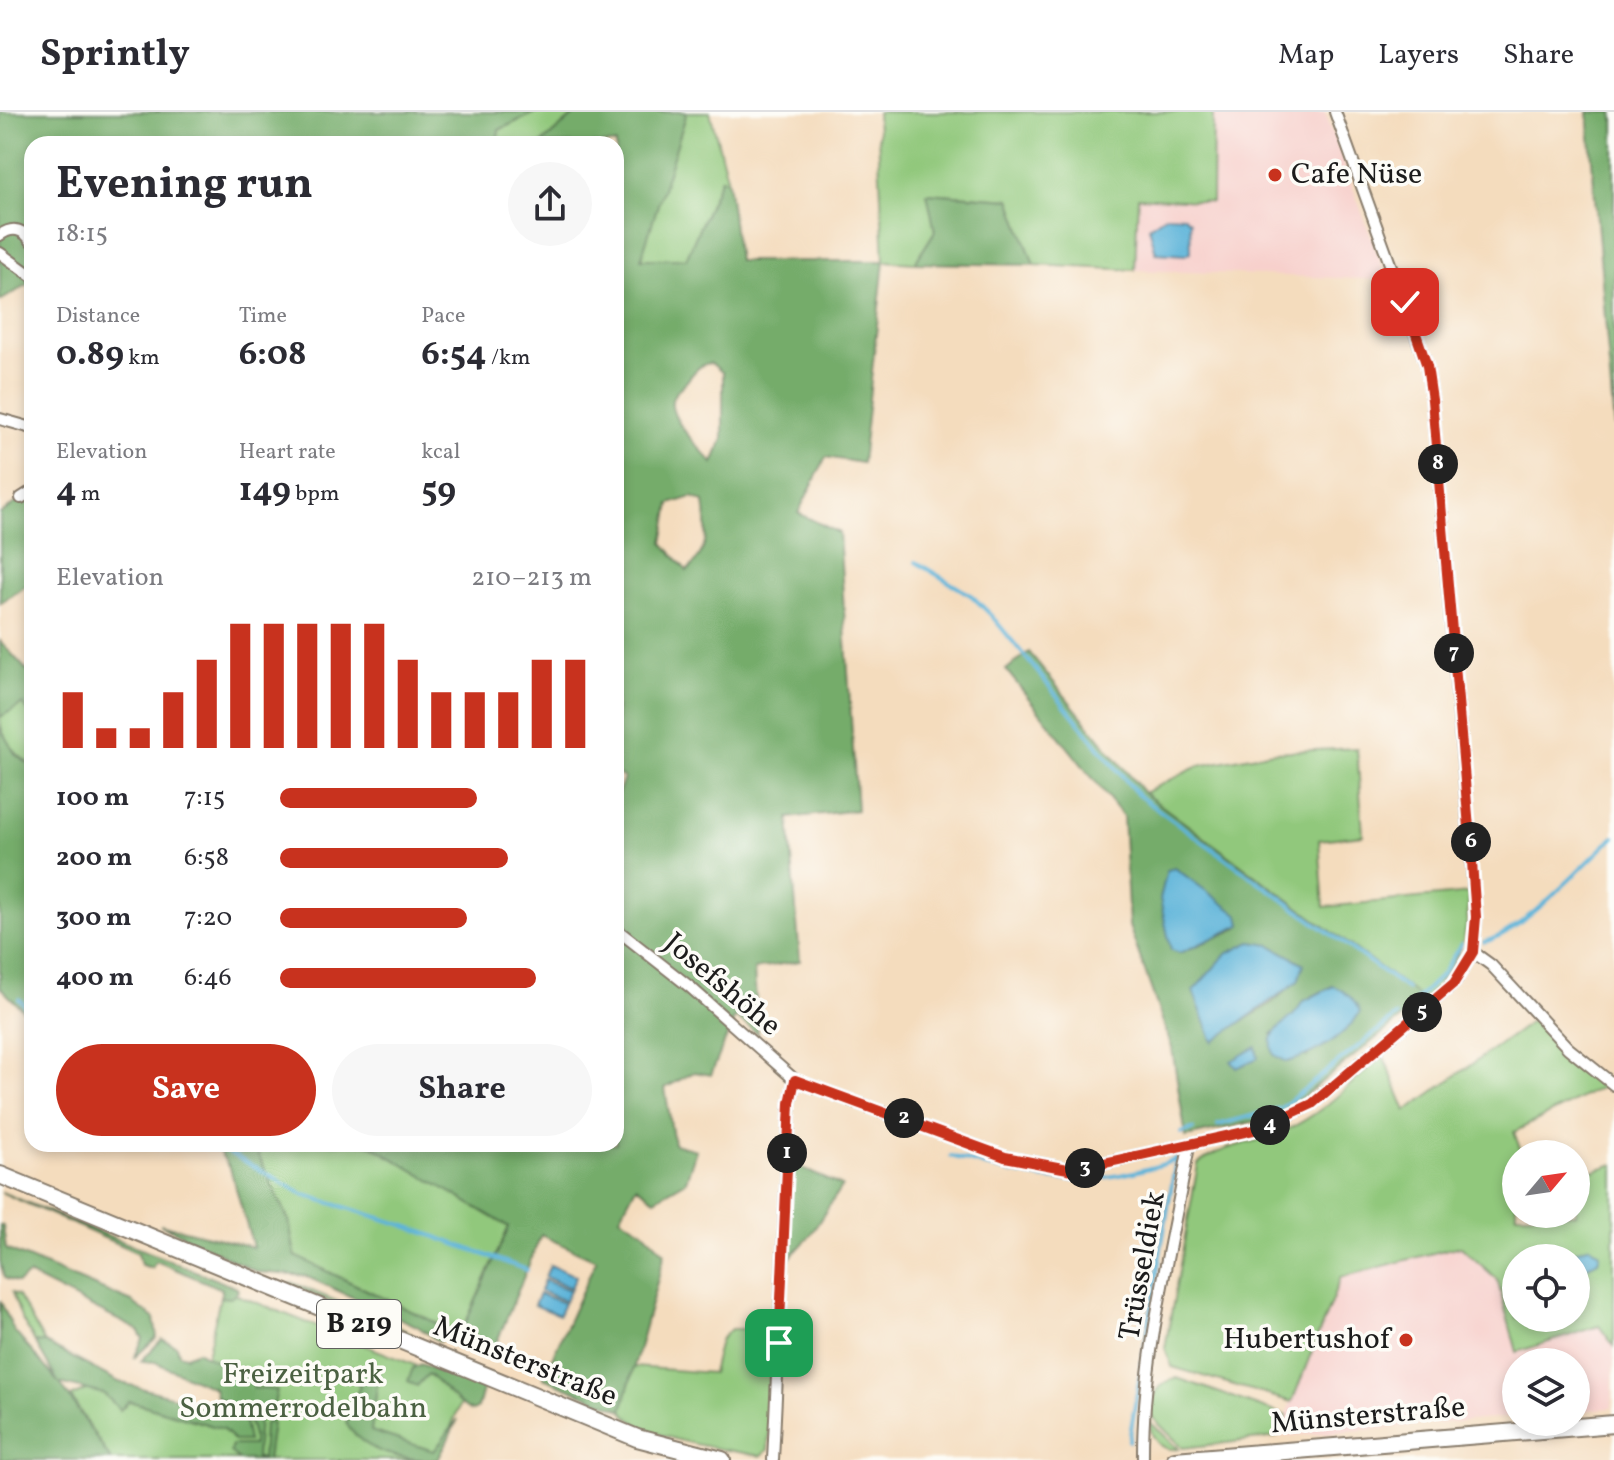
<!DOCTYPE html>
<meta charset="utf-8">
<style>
body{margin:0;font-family:Vollkorn,serif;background:#f7f7f7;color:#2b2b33;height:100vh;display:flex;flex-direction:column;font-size:30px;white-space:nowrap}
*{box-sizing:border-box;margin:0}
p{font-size:26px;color:#7c7c81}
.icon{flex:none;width:44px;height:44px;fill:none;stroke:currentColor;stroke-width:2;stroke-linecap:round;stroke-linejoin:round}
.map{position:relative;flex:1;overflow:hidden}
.details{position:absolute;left:24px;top:24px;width:600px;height:1016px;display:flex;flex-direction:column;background:#fff;border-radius:24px;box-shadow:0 4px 12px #0003}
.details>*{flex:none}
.needle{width:52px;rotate:61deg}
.controls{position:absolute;left:1502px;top:1028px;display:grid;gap:16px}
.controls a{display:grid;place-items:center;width:88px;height:88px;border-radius:50%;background:#fff;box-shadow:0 4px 12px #0003;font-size:40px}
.pin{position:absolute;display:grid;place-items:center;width:68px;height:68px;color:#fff;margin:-34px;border-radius:16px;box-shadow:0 4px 12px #0006}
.km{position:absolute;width:40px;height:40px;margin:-20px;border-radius:50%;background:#222;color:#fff;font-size:22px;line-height:40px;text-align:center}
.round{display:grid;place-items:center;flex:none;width:84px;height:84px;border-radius:42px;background:#f7f7f7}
.summary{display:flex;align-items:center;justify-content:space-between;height:136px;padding:0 32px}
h1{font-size:44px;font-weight:700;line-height:60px}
.metrics{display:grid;grid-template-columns:repeat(3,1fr);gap:12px;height:136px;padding:8px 32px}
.metrics div{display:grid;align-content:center}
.metrics b{font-size:34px;font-weight:700}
.metrics small{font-size:22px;font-weight:400}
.metrics p{font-size:22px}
.chart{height:224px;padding:16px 32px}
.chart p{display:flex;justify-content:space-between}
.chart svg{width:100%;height:144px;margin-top:8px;stroke:#c8321e;stroke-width:6}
.action{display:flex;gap:16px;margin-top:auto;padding:16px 32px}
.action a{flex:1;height:92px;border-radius:48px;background:#c8321e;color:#fff;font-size:32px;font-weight:700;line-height:92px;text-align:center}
.action a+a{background:#f7f7f7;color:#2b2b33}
ul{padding:0 32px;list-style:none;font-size:26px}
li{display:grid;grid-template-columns:128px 96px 1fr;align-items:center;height:60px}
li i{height:20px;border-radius:10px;background:#c8321e}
header{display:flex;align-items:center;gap:48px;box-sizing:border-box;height:112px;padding:0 40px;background:#fff;border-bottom:2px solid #e1e1e2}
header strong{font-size:38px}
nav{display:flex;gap:44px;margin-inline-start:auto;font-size:28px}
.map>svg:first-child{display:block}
.built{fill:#f7d0cc}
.green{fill:#91c87b;stroke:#56724c;stroke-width:2;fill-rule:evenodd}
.forest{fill:#74ac6b;stroke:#486444;stroke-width:2;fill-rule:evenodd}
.water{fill:#5db4d9;stroke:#3c687a;stroke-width:2}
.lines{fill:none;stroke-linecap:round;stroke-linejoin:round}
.stream{stroke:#5db4d9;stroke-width:4}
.street-casing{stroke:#887c6c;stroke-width:14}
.primary-casing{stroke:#887c6c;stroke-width:20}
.street{stroke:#fff;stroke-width:10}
.primary{stroke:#fff;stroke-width:16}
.route-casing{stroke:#fff;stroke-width:16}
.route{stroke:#c8321e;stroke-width:10}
.poi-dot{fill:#c8321e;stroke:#fdfcf7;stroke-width:3}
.labels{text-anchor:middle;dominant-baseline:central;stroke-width:7;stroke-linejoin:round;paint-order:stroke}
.shield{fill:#fdfcf7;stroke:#605f5e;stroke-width:2}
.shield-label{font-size:28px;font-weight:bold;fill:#1c1c1c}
.poi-label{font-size:30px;fill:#1c1c1c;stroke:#fdfcf7;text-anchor:start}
.street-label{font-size:30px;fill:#1c1c1c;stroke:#fdfcf7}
.park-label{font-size:30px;fill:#4b6142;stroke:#fdfcf7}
</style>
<header>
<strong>Sprintly</strong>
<nav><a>Map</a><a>Layers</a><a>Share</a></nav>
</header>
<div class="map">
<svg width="1614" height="1348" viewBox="0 0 1614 1348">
<rect width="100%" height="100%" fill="#fdfcf7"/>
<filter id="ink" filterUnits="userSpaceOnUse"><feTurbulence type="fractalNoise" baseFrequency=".0125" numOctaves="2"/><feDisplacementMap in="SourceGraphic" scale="16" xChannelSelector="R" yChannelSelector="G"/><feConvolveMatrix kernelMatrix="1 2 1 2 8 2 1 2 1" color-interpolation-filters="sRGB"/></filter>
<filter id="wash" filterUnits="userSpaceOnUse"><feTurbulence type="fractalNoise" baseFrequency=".006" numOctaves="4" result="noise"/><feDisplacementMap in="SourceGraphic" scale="32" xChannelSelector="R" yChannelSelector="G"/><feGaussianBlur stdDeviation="1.8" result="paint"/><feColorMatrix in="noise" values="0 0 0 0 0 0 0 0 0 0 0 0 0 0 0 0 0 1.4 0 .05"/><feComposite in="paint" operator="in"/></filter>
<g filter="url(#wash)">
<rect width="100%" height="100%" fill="#f4dcbd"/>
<path class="built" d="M1213,0H1325L1387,168L1135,158L1138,85L1212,90Z
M1460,1134L1497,1167L1517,1240L1599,1214L1614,1234L1612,1296L1576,1299V1250H1516V1305L1277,1325L1341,1165Z"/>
<path class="green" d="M536,0H578L541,32H497L499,18Z
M687,0H710L728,69L721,66L686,148L640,147Z
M877,0H1213L1212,90L1138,85L1135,158L1034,153L1010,87L928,81L935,119L915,151L884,149Z
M23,592L32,604V654C15,642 0,626 0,605Z
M1357,636L1363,723L1319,728L1324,795L1469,781C1468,831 1459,851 1424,888L1144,681L1198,654L1273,640Z
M1535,907L1567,942L1606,973L1514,1020L1522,1042H1516V1102H1576V1064L1614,1052V1234L1599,1214L1517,1240L1497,1167L1460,1134L1341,1165L1292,1290L1172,1255L1165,1236L1198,1052C1223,1032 1256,1032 1284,1019C1323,1002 1352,970 1383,943L1406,999ZM1516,1146H1576V1206H1516Z
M253,1032H369L509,1115L463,1217H449L295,1144L289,1109Z
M293,1171L406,1218L417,1227L288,1172Z
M222,1177L468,1274L437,1348H111L71,1285L100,1271L225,1304L237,1277L207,1243Z
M12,1181L18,1184L45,1231L35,1230L21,1206Z
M731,1217H757V1236H774L768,1338L761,1344C725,1337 643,1329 622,1298L634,1255L712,1261L720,1228Z
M1177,1266L1287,1304L1277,1325L1183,1336L1150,1303C1153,1282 1155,1273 1177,1266Z
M1149,1309L1179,1337C1160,1339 1151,1327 1149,1309Z"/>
<path class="forest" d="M0,0H536L499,18L497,32H32V170L0,189Z
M578,0H687L641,147H686L721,66L728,69L738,149H884L862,351L826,345L798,401L839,421L857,698L789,706L800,849L754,857L758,922L735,905L711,963L694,960L665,976L674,1032L696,1038L686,1069L655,1087L636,1074L620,1105L642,1118L665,1141L622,1298L543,1266L596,1148L541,1123L494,1237L463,1217L509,1115L369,1032H616V686L624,666L616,661V32H541ZM711,251L723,261V327L713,351C701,337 662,302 674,283C677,278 683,273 687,269C694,260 699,252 711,251ZM692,385L704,390C708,420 710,437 687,459L663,431L670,392Z
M1588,0H1613L1614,6V315Z
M927,81L1010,87L1034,153L915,151L935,119Z
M32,380V470L0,491V402Z
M0,529L32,564V604L23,592L0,605Z
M1029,540L1144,681L1424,888L1285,999L1257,1009L1186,1025L1172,936L1129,814L1123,704L1006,558ZM1175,756L1238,803V816L1180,841ZM1270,833L1304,852C1291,886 1250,904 1220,922L1194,879L1224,848ZM1332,874L1307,945L1272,922L1297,902L1302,890Z
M0,616L16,643L32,654V907L0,875Z
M214,1032H253L289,1109L295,1144L449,1217L439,1230L417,1214L305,1164L257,1160L160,1112L253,1135L230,1056Z
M791,1052L842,1074L809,1125L788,1148Z
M1,1080L237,1176L238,1179L230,1186L220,1185L222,1177L156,1149L152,1156L141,1153L138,1141Z
M0,1113L3,1114L6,1137L132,1190L154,1206L157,1225L134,1246L143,1227L138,1218L28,1163L18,1171L4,1166L0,1149Z
M0,1188L14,1219L58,1270L35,1230L45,1231L119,1270L207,1294H226L244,1308L248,1329H234L223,1317L129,1289L120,1298L104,1282L60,1271L111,1348H0Z
M162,1227L177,1234L179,1242L186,1244L197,1239L253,1268L254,1276L277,1278L272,1303L259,1306L256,1346H262L264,1313L269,1309L272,1311L267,1348H240L230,1340L232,1333H253C254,1305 239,1297 216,1285L214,1276L155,1250L141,1249Z
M421,1252L483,1277L478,1296L473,1299C458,1294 442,1273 428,1262L417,1274L408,1269L413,1256Z
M347,1254L376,1257L379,1261L371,1319L434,1339L458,1307L438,1348C404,1348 365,1343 346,1311L360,1273L348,1265Z"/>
<path class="water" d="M1166,103L1184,104L1190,109L1191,140L1185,143L1156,141L1149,115Z
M1175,756L1239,803L1241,813L1180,841L1171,838L1160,787L1167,758Z
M1251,830L1270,833L1304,852L1298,869L1213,930L1193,879L1226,842Z
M1333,874C1346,879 1354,887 1360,900C1347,924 1313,943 1287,950L1274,943C1263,913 1292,915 1302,890Z
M1256,935L1258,946L1237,956L1231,949Z
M1590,1134L1600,1141L1598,1149L1576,1160V1146H1556Z
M550,1153L576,1164L571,1176L545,1165Z
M544,1168L570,1178L565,1189L540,1179Z
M539,1182L564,1191L559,1203L534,1193Z"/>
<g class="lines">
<path class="stream" d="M916,450L972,484L991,503L1138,683L1407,877
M1484,830C1522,821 1583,753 1614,725
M19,887L32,902
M1417,887L1442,862L1461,832
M1218,1013L1281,996L1396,904
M1181,1021L1193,1017
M213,1032L305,1083L403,1113L527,1158
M951,1044C1019,1064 1063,1077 1134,1060C1148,1056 1163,1054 1176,1047
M1129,1329L1176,1047"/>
</g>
</g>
<g filter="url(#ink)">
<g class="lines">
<g class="street-casing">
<path id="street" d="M0,123C13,114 23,117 32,130
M0,141L32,164
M0,307L32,316
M21,386L32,379
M616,817L690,875L795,968L1005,1045L1073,1058L1258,1017L1312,992L1454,871L1473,840L1476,805L1432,288L1427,254L1335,0
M1473,840L1491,853L1568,936L1614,973
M773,1348L790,991L795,968
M1143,1348C1142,1243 1171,1137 1189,1034"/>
</g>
<g class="primary-casing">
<path id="primary" d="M0,1063L637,1326L722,1348
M1175,1348L1614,1312"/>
</g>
<use href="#street" class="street"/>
<use href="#primary" class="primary"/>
</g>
</g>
<g class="lines" filter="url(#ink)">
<g class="route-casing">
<path id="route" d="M779,1231L790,991L795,968L1005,1045L1073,1058L1258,1017L1312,992L1454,871L1473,840L1476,805L1472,750L1432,288L1427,254L1405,190"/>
</g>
<use href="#route" class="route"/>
</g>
<g class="poi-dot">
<circle cx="1275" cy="63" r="8"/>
<circle cx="1406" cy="1228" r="8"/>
</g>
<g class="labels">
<rect class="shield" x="317" y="1188" width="84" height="48" rx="6"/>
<g class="shield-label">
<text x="359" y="1212">B 219</text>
</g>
<g class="poi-label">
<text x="1291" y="63">Cafe Nüse</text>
<text x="1390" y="1228" text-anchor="end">Hubertushof</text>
</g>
<g class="street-label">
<text transform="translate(722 873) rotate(40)">Josefshöhe</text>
<text transform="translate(1143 1154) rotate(-80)">Trüsseldiek</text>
<text transform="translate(525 1250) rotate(22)">Münsterstraße</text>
<text transform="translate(1368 1304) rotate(-5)">Münsterstraße</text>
</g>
<g class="park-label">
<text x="303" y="1263">Freizeitpark<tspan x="303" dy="34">Sommerrodelbahn</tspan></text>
</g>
</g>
</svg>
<div class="controls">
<a><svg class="needle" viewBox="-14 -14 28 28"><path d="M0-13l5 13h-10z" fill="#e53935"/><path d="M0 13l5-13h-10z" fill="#7c7c81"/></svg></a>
<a><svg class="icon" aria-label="locate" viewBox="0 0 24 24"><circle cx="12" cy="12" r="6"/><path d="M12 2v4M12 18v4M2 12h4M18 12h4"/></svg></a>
<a><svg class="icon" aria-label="layers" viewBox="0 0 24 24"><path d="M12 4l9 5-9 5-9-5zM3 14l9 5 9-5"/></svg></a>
</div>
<div class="pin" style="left:779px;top:1231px;background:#1e9e55"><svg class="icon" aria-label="arrive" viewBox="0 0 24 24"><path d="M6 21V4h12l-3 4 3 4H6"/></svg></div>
<div class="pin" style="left:1405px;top:190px;background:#d93025"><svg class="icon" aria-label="check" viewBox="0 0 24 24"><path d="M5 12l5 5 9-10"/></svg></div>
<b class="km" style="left:787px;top:1041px">1</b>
<b class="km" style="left:904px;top:1006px">2</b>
<b class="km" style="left:1085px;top:1056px">3</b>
<b class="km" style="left:1270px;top:1013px">4</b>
<b class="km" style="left:1422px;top:900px">5</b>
<b class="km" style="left:1471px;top:730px">6</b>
<b class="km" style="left:1454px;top:541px">7</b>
<b class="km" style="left:1438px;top:352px">8</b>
<section class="details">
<div class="summary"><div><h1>Evening run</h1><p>18:15</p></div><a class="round"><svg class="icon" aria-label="share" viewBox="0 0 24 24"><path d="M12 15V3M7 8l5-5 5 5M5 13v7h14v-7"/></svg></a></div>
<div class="metrics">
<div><p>Distance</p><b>0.89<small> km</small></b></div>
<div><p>Time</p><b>6:08</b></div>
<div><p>Pace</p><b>6:54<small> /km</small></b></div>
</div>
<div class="metrics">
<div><p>Elevation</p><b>4<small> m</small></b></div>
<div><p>Heart rate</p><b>149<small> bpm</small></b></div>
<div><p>kcal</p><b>59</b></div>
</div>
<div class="chart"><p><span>Elevation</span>210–213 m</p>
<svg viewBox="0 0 160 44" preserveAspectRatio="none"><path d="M5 44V27M15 44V38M25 44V38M35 44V27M45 44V17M55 44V6M65 44V6M75 44V6M85 44V6M95 44V6M105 44V17M115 44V27M125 44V27M135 44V27M145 44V17M155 44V17"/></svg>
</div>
<ul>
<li><b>100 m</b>7:15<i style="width:63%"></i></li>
<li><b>200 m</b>6:58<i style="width:73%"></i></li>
<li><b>300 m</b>7:20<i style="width:60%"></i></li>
<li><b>400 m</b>6:46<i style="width:82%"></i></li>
</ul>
<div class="action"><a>Save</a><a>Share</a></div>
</section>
</div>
